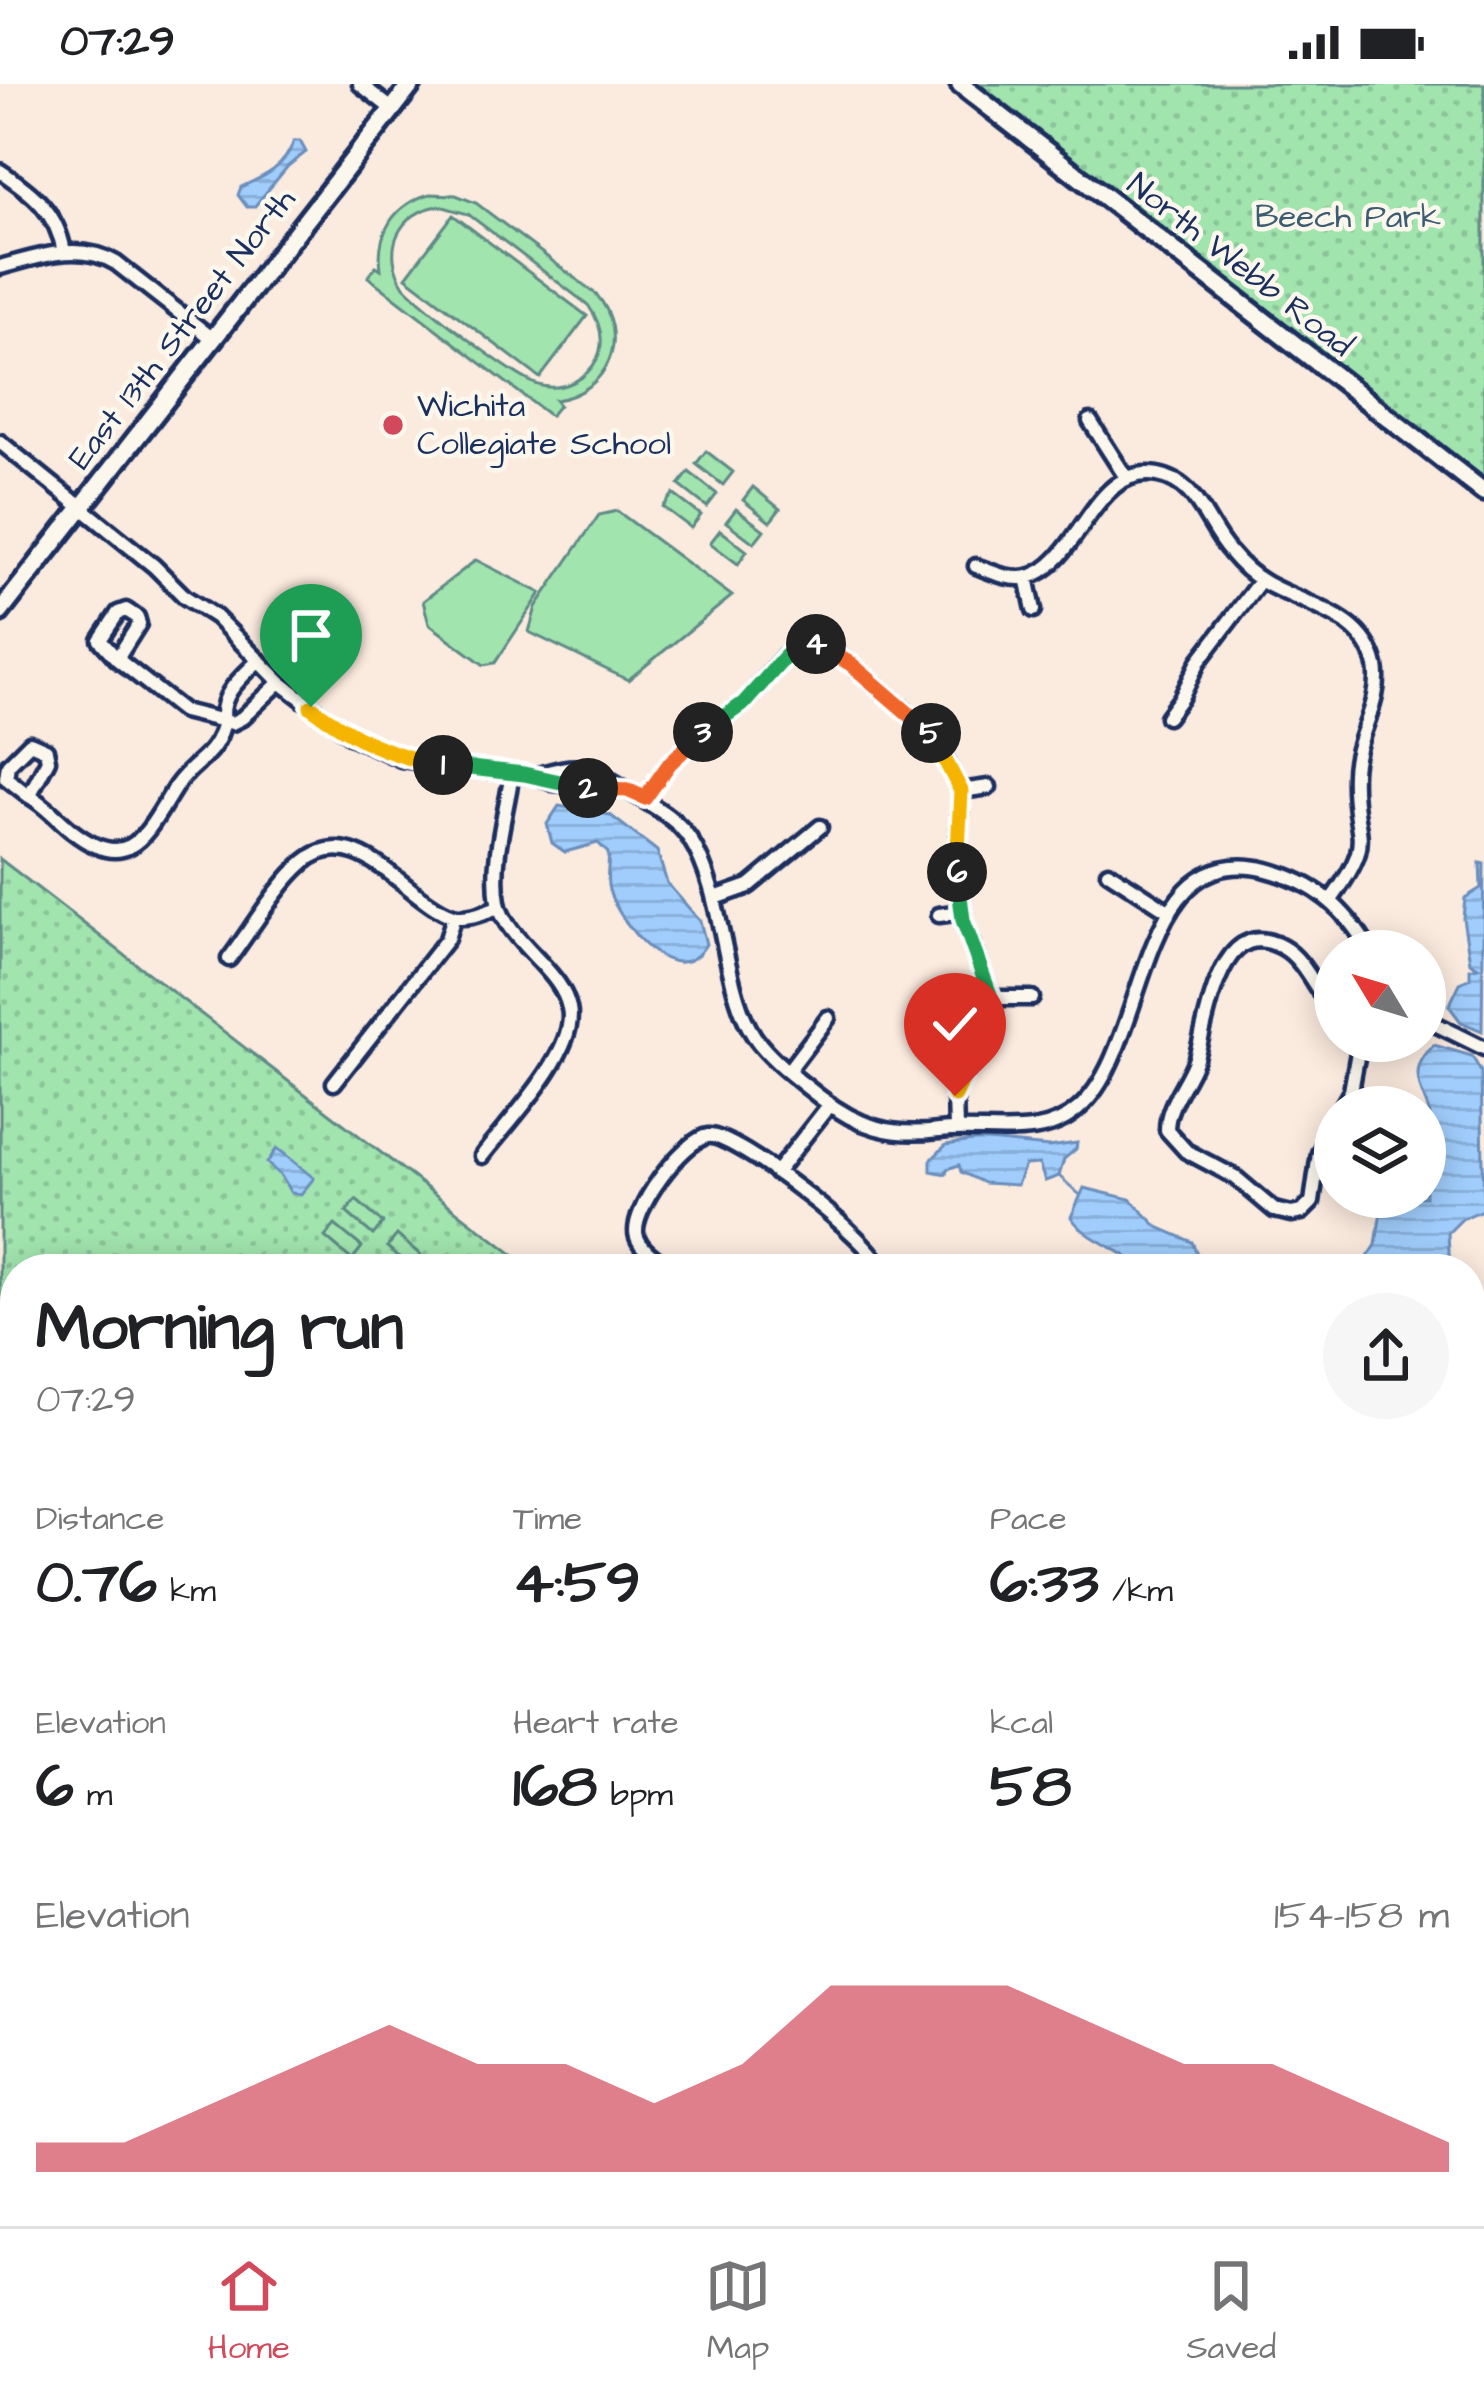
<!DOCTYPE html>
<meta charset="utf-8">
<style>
body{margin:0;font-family:"Architects Daughter",sans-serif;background:#f6f6f6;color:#202124;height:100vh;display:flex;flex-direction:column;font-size:45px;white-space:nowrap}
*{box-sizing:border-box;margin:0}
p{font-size:39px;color:#757577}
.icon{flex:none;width:66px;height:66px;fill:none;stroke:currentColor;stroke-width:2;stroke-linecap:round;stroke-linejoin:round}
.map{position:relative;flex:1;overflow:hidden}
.drawer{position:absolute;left:0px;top:1170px;width:1485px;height:972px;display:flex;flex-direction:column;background:#fff;border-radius:48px 48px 0 0;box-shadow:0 6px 30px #0003}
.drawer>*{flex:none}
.needle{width:78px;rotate:308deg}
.fabs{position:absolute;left:1314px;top:846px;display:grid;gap:24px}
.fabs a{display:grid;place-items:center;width:132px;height:132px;border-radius:50%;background:#fff;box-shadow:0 6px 30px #0003;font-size:60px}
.pin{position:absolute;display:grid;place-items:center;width:102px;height:102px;color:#fff;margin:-123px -51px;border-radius:50% 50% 50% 0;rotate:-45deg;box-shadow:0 0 12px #0007}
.pin .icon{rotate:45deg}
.km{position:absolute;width:60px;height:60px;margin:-30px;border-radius:50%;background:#222;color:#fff;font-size:33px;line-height:60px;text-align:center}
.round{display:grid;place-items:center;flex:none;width:126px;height:126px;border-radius:63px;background:#f6f6f6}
.headline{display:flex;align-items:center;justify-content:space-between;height:204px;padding:0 36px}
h1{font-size:66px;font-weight:700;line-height:90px}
.metrics{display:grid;grid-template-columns:repeat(3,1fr);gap:18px;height:204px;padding:12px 36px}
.metrics div{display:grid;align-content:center}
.metrics b{font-size:60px;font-weight:700}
.metrics small{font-size:33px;font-weight:400}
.metrics p{font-size:33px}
.chart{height:336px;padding:24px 36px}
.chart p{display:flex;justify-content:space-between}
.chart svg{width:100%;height:216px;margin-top:12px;fill:#d1495b;opacity:.7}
.status{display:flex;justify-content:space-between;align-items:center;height:84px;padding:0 60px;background:#fff;direction:ltr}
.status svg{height:33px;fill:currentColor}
.tabs{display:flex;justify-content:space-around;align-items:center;height:168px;border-top:3px solid #e0e0e0;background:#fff;font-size:33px;color:#757577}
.tabs a{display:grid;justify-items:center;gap:6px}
.tabs .active{color:#d1495b}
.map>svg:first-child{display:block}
.grass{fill:url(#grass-dots);stroke:#5e8a86;stroke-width:3}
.garden{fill:#a1e4ae;stroke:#5e8a86;stroke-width:3;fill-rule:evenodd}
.water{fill:url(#water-rules);stroke:#6b8ebc;stroke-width:3}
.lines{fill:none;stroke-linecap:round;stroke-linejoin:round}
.stream{stroke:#6b8ebc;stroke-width:3}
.minor-casing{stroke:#1b2f5e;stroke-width:21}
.secondary-casing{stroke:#1b2f5e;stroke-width:26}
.minor{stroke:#fbf7ec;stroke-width:12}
.secondary{stroke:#fbf7ec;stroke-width:16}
.split-1-casing{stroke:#fff;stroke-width:24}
.split-2-casing{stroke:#fff;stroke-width:24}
.split-3-casing{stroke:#fff;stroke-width:24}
.split-4-casing{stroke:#fff;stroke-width:24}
.split-5-casing{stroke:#fff;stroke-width:24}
.split-6-casing{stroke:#fff;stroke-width:24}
.split-7-casing{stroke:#fff;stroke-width:24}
.split-8-casing{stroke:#fff;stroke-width:24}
.split-1{stroke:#f5b400;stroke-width:15}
.split-2{stroke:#22a559;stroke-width:15}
.split-3{stroke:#f0652b;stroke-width:15}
.split-4{stroke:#22a559;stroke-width:15}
.split-5{stroke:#f0652b;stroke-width:15}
.split-6{stroke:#f5b400;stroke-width:15}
.split-7{stroke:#22a559;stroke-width:15}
.split-8{stroke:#f5b400;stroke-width:15}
.poi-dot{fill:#d1495b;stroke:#fbf7ec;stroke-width:4.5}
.labels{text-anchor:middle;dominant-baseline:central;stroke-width:9;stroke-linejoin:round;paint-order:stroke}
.park-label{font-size:33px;fill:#3c5c72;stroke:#fbf7ec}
.street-label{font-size:33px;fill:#1b2f5e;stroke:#fbf7ec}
.poi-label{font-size:33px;fill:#1b2f5e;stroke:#fbf7ec;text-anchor:start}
</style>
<div class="status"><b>07:29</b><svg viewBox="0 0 49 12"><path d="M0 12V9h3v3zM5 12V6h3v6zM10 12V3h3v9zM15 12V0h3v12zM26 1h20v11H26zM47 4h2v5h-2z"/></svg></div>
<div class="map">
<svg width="1484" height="2142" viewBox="0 0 1484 2142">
<defs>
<pattern id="grass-dots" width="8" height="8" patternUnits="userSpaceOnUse" patternTransform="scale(3)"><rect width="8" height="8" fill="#a1e4ae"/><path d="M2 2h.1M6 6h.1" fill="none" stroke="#8ac498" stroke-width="1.8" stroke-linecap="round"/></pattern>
<pattern id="water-rules" width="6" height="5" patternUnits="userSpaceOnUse" patternTransform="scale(3)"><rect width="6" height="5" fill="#a0cdfb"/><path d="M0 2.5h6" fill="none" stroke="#89b0da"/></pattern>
</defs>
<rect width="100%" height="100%" fill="#fbeade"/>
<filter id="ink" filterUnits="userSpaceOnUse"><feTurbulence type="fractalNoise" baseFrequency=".00833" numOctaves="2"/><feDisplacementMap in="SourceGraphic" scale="24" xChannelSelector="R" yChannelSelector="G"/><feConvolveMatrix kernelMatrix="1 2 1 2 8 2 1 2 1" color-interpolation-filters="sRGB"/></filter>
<g filter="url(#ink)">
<path class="grass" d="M963,0H1484V408Z
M0,775L532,1185H15V2127H267L255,2142H0Z"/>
<path class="garden" d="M430,110L456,111L476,119L596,210C632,251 609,309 555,316L559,321L550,332L368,193L376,182L381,185C376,149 394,120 430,110ZM440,122L468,130L588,221C600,238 606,256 597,275C587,295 564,307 542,302C518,297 423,222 404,202C381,167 398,127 440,122Z
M453,131L587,232L540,294L406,193Z
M706,367L733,388L723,401L696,380Z
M689,388L717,410L707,423L679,401Z
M753,403L780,425L770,438L743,416Z
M673,410L701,431L691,444L663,423Z
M736,425L764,446L754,459L726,438Z
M617,427L732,512L628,596L529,548L536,523L599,431Z
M720,446L747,467L738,480L710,459Z
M476,476L541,509L495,579L484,581L429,540L423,517Z
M356,1116L383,1139L373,1151L346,1128Z
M335,1141L362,1163L352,1176L325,1153Z
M397,1151L424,1174L414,1185L387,1163Z
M1244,2127H1313L1305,2142H1272Z"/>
<path class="water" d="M294,57H300L306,68L288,82L254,123H247L238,111L241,103C266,92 284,84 294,57Z
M559,722L610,731L657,767L667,799L700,837L706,860C676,912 619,839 609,806C605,793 610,781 608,769L598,759L565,768L552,759L547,740Z
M1480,779L1484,780L1482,947L1461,938L1449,922L1460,899L1470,894V885L1478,883L1470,878L1463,834L1465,814L1481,804Z
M1434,961L1472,972L1481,988L1484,1125L1462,1135L1448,1149L1450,1185H1360L1376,1161L1383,1113H1425V1038L1430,1030C1419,1001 1408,985 1434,961Z
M979,1056L1049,1063L1077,1059L1076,1065L1064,1075L1059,1092L1045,1097L1039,1080L1025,1081L1017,1101L984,1099L961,1088L959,1081L947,1085L946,1090L931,1087V1076L946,1061Z
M277,1064L314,1094L301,1110L291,1109L281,1092L267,1079Z
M1084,1104L1130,1115L1158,1143L1192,1158L1201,1179L1196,1185H1142C1121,1163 1089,1159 1071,1133Z
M1470,1283L1484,1293V1485H1470Z"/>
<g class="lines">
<path class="stream" d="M1059,1092L1079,1110
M495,2127L511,2142
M520,2142H570"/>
<g class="minor-casing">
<path id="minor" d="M360,0L392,25
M0,87C33,109 57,128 64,168
M0,183C38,173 79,157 116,179L213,255
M1090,337L1127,395
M0,358L154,482L185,513L216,533L280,598L352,653L401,675L535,692L553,699L627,706
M976,482C992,488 1010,497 1028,493C1080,480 1093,379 1158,391C1198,398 1206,442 1230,468C1239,479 1252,491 1264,498C1304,522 1364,529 1376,582C1383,618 1355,653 1354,689C1351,758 1380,748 1331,816
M1027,493L1034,526
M126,526L137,533L139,540L117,575L100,556L118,529Z
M259,576C242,593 218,611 224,637L232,639L242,634L280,598
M1167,633L1181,614L1199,577L1260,497
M30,659L46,666L48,676L29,712L6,694L8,681Z
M535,692C581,677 588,682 627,706C649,720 675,732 690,755C727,813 722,916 760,960C777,981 800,997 821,1014C858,1043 892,1053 939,1047C986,1041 1040,1059 1078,1025C1151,963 1134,753 1267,786C1316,799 1345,824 1370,867
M961,707L989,703
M29,712C46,721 58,736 72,747C132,794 148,745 176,702C195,675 216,674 224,637L183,627L117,575
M645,714L670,679L706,646L744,619L785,571L808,560L826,563L851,580L934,651L961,707L957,789L963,836L990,911L986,946L955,1012L956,1045
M1108,788L1170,828
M715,814L749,802L820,743
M939,831L962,828
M229,875C251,846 277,801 304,778C357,733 408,818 453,832C467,836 485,828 498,823
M990,914H1032
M1335,928C1316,909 1306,876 1282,863C1217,827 1207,943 1195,977C1186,1001 1167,1020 1167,1046L1186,1067L1235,1093L1274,1126L1292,1130L1302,1128L1312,1118L1319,1069L1335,1036
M1425,935L1484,964
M788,987L828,934
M334,999L447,855L454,832
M1342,1023L1351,1007L1360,957
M482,1072C507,1039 579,966 569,924C565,905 552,891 540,878C525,862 501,839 498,818C491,777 506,729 512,689
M776,1089L830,1020
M670,1185C658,1176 642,1167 637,1153C628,1129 684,1055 708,1052C734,1048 876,1159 881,1185
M1470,1576L1484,1582
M1470,1694L1484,1676
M1470,2027L1484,2040
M666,2127L673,2142
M904,2142L919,2127"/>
</g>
<g class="secondary-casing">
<path id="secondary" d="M960,0L1484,408
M0,528L412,0"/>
</g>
<use href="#minor" class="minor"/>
<use href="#secondary" class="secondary"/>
</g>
</g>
<g class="lines" filter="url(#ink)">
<g class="split-1-casing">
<path id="split-1" d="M311,623C353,654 391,673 443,681"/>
</g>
<g class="split-2-casing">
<path id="split-2" d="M443,681L524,690L588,704"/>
</g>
<g class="split-3-casing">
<path id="split-3" d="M588,704L627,706L645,714L670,679L703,648"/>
</g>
<g class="split-4-casing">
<path id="split-4" d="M703,648L744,619L793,564L816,560"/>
</g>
<g class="split-5-casing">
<path id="split-5" d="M816,560L851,580L931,649"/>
</g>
<g class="split-6-casing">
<path id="split-6" d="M931,649L961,707L957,788"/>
</g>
<g class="split-7-casing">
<path id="split-7" d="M957,788L963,836L990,911L988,930"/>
</g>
<g class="split-8-casing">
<path id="split-8" d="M955,1012L986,946L988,930"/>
</g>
<use href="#split-1" class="split-1"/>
<use href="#split-2" class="split-2"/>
<use href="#split-3" class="split-3"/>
<use href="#split-4" class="split-4"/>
<use href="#split-5" class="split-5"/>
<use href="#split-6" class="split-6"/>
<use href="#split-7" class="split-7"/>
<use href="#split-8" class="split-8"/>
</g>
<circle class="poi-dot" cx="393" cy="341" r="12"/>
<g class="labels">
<g class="park-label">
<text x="1348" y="133">Beech Park</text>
</g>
<g class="street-label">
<text transform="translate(1240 181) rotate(38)">North Webb Road</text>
<text transform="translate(182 245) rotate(-52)">East 13th Street North</text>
</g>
<g class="poi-label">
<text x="417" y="322">Wichita<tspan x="417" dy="38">Collegiate School</tspan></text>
</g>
</g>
</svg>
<div class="fabs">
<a><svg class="needle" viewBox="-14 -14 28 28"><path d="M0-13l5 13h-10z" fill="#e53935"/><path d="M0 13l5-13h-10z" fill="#757577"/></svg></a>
<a><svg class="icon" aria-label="layers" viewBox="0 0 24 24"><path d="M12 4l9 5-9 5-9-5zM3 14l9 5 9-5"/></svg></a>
</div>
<div class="pin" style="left:311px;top:623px;background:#1e9e55"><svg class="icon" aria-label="arrive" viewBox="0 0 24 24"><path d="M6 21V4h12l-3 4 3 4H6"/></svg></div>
<div class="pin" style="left:955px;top:1012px;background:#d93025"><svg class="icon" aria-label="check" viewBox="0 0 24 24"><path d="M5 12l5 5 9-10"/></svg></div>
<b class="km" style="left:443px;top:681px">1</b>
<b class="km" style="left:588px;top:704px">2</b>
<b class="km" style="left:703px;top:648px">3</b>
<b class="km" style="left:816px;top:560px">4</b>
<b class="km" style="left:931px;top:649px">5</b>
<b class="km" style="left:957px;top:788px">6</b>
<section class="drawer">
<div class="headline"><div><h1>Morning run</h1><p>07:29</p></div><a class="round"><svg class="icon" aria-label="share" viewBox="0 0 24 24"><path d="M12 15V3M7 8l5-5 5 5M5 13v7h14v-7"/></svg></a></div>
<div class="metrics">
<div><p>Distance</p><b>0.76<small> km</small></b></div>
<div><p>Time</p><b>4:59</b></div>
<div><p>Pace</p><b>6:33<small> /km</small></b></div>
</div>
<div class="metrics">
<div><p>Elevation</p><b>6<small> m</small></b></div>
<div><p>Heart rate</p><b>168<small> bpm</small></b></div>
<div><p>kcal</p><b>58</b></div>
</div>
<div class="chart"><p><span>Elevation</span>154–158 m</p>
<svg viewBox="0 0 160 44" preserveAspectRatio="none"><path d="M0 44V38L10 38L20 30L30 22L40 14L50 22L60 22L70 30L80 22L90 6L100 6L110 6L120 14L130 22L140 22L150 30L160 38V44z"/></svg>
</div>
</section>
</div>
<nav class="tabs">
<a class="active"><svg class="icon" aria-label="home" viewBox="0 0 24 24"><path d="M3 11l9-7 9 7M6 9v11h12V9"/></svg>Home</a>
<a><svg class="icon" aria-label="map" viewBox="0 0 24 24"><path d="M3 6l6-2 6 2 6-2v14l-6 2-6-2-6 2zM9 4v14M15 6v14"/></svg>Map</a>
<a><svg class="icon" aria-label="saved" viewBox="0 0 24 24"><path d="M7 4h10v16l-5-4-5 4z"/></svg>Saved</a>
</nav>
